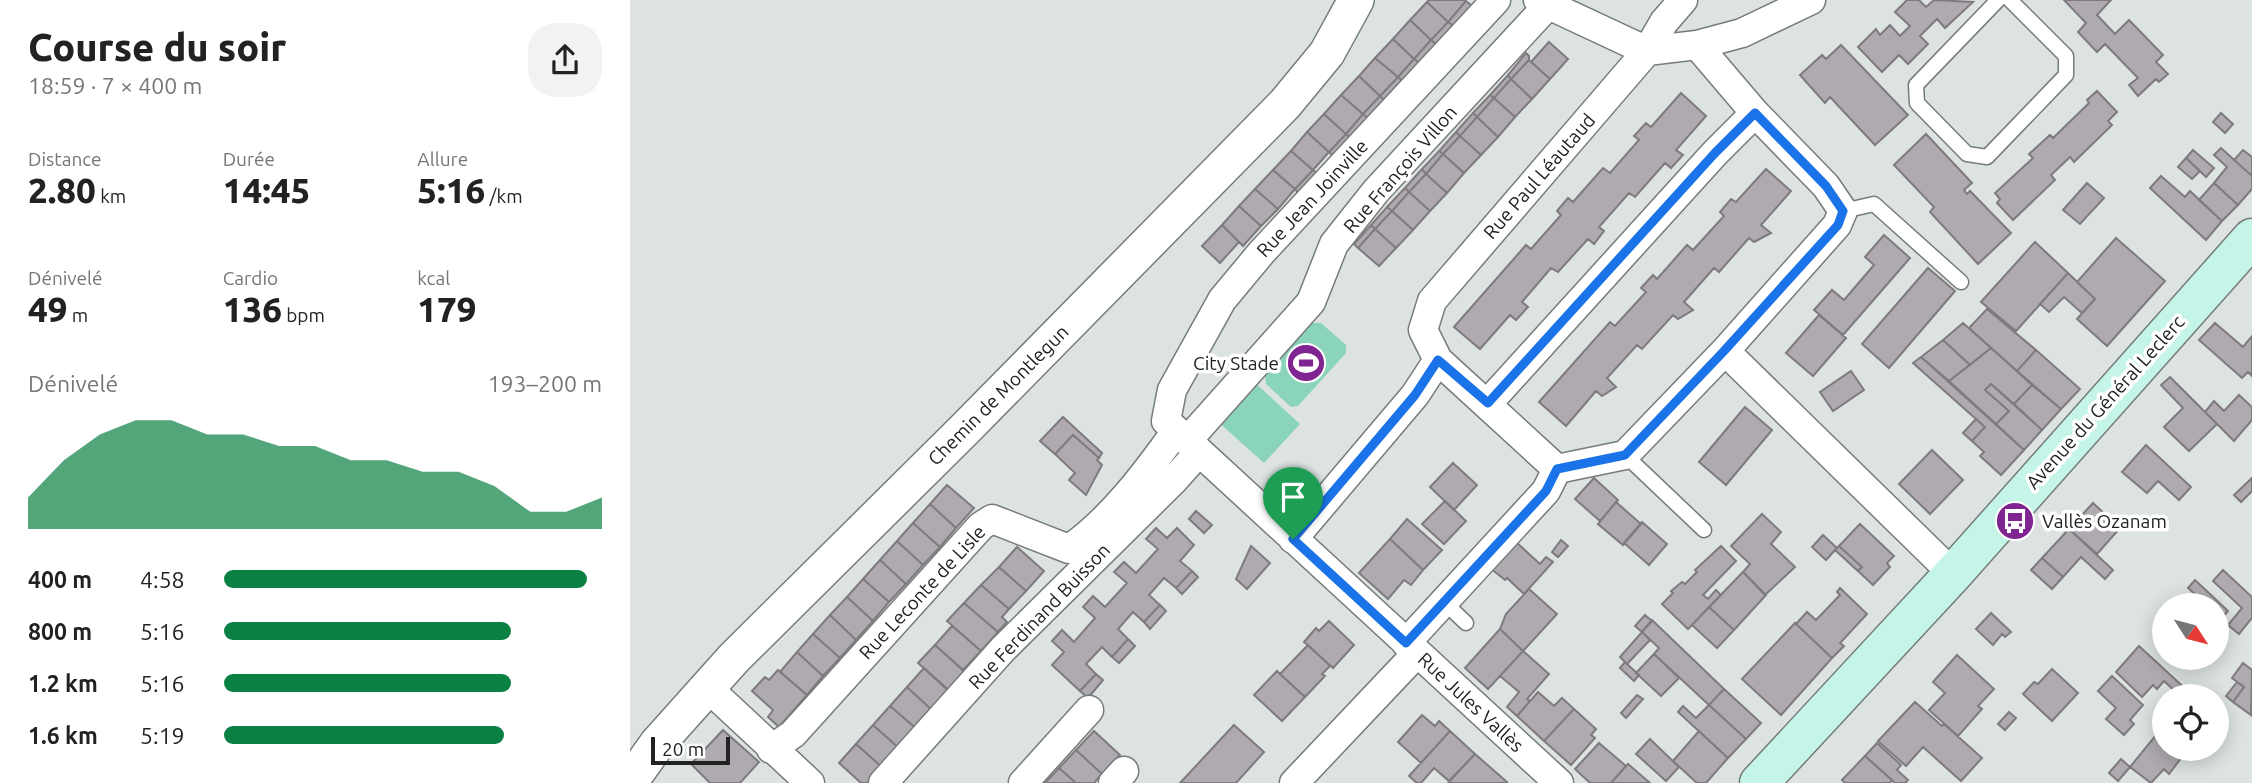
<!DOCTYPE html>
<html lang="fr">
<meta charset="utf-8">
<style>
body{margin:0;font-family:Ubuntu,sans-serif;background:#f2f2f2;color:#222;height:100vh;display:flex;flex-direction:column;font-size:26px;white-space:nowrap}
*{box-sizing:border-box;margin:0}
p{font-size:23px;color:#767676}
.icon{flex:none;width:38px;height:38px;fill:none;stroke:currentColor;stroke-width:2;stroke-linecap:round;stroke-linejoin:round}
.map{position:relative;flex:1;overflow:hidden}
.sheet{display:flex;flex-direction:column;background:#fff;width:630px}
.sheet>*{flex:none}
.needle{width:46px;rotate:126deg}
.fabs{position:absolute;left:1522px;top:593px;display:grid;gap:14px}
.fabs a{display:grid;place-items:center;width:77px;height:77px;border-radius:50%;background:#fff;box-shadow:0 4px 18px #0003;font-size:35px}
.scale{position:absolute;left:21px;bottom:18px;width:79px;box-sizing:border-box;padding-left:7px;border:4px solid #202322;border-top:0;font-size:19px;line-height:24px;white-space:nowrap;color:#202322;-webkit-text-stroke:5px #fff;paint-order:stroke}
.pin{position:absolute;display:grid;place-items:center;width:60px;height:60px;color:#fff;margin:-72px -30px;border-radius:50% 50% 50% 0;rotate:-45deg;box-shadow:0 0 7px #0007}
.pin .icon{rotate:45deg}
.round{display:grid;place-items:center;flex:none;width:74px;height:74px;border-radius:28px;background:#f2f2f2}
.headline{display:flex;align-items:center;justify-content:space-between;height:119px;padding:0 28px}
h1{font-size:38px;font-weight:800;line-height:52px}
.metrics{display:grid;grid-template-columns:repeat(3,1fr);gap:10px;height:119px;padding:7px 28px}
.metrics div{display:grid;align-content:center}
.metrics b{font-size:35px;font-weight:800}
.metrics small{font-size:19px;font-weight:400}
.metrics p{font-size:19px}
.chart{height:196px;padding:14px 28px}
.chart p{display:flex;justify-content:space-between}
.chart svg{width:100%;height:126px;margin-top:7px;fill:#0b8043;opacity:.7}
ul{padding:0 28px;list-style:none;font-size:23px}
li{display:grid;grid-template-columns:112px 84px 1fr;align-items:center;height:52px}
li i{height:18px;border-radius:9px;background:#0b8043}
main{display:flex;flex:1;min-height:0}
.map>svg:first-child{display:block}
.green{fill:#8bd4bc}
.building{fill:#aeaaaf;stroke:#7e7a7f;stroke-width:2}
.lines{fill:none;stroke-linecap:round;stroke-linejoin:round}
.service-casing{stroke:#757c79;stroke-width:17}
.minor-casing{stroke:#757c79;stroke-width:31}
.tertiary-casing{stroke:#757c79;stroke-width:38}
.secondary-casing{stroke:#757c79;stroke-width:41}
.service{stroke:#fff;stroke-width:14}
.minor{stroke:#fff;stroke-width:28}
.tertiary{stroke:#fff;stroke-width:35}
.secondary{stroke:#c5f4e9;stroke-width:38}
.route-casing{stroke:#fff;stroke-width:14}
.route{stroke:#1a73e8;stroke-width:9}
.labels{text-anchor:middle;dominant-baseline:central;stroke-width:7;stroke-linejoin:round;paint-order:stroke}
.street-label{font-size:19px;fill:#202322;stroke:#fff}
.poi-label{font-size:19px;fill:#202322;stroke:#fff;text-anchor:end}
</style>
<main>
<section class="sheet">
<div class="headline"><div><h1>Course du soir</h1><p>18:59 · 7 × 400 m</p></div><a class="round"><svg class="icon" aria-label="share" viewBox="0 0 24 24"><path d="M12 15V3M7 8l5-5 5 5M5 13v7h14v-7"/></svg></a></div>
<div class="metrics">
<div><p>Distance</p><b>2.80<small> km</small></b></div>
<div><p>Durée</p><b>14:45</b></div>
<div><p>Allure</p><b>5:16<small> /km</small></b></div>
</div>
<div class="metrics">
<div><p>Dénivelé</p><b>49<small> m</small></b></div>
<div><p>Cardio</p><b>136<small> bpm</small></b></div>
<div><p>kcal</p><b>179</b></div>
</div>
<div class="chart"><p><span>Dénivelé</span>193–200 m</p>
<svg viewBox="0 0 160 44" preserveAspectRatio="none"><path d="M0 44V33L10 20L20 11L30 6L40 6L50 11L60 11L70 15L80 15L90 20L100 20L110 24L120 24L130 29L140 38L150 38L160 33V44z"/></svg>
</div>
<ul>
<li><b>400 m</b>4:58<i style="width:96%"></i></li>
<li><b>800 m</b>5:16<i style="width:76%"></i></li>
<li><b>1.2 km</b>5:16<i style="width:76%"></i></li>
<li><b>1.6 km</b>5:19<i style="width:74%"></i></li>
</ul>
</section>
<div class="map">
<svg width="1622" height="783" viewBox="0 0 1622 783">
<rect width="100%" height="100%" fill="#dce3e0"/>
<path class="green" d="M682,323H691L716,345V353L668,406L661,407L636,384L635,374Z
M622,380L670,424L634,463L586,420Z"/>
<path class="building" d="M799,0H835L836,1L818,22L797,2Z
M1277,0H1289L1296,7L1304,0L1343,2L1315,28L1307,19L1290,36L1298,44L1278,64L1269,55L1252,72L1228,47L1246,29L1250,35L1260,25L1270,36L1280,26L1265,12Z
M1434,0H1481L1467,15L1485,34L1499,20L1533,55L1526,62L1538,74L1529,82L1526,79L1508,96L1499,85L1508,78L1475,44L1467,52L1448,32L1456,23Z
M836,1L842,6L824,26L818,22Z
M797,2L818,22L801,40L780,20Z
M780,20L801,40L784,59L763,39Z
M818,22L824,26L807,45L801,40Z
M763,39L784,59L768,77L745,58Z
M801,40L807,45L790,63L784,59Z
M919,42L938,59L920,79L901,62Z
M1211,45L1278,115L1245,145L1200,97L1195,103L1170,75L1192,55L1196,59Z
M896,53L899,56V60L881,79L878,75Z
M745,58L768,77L750,96L729,76Z
M784,59L790,63L773,82L768,77Z
M899,60L920,79L902,99L881,79Z
M878,75L881,79L864,98L860,95Z
M729,76L750,96L733,114L711,95Z
M768,77L773,82L755,101L750,96Z
M881,79L902,99L885,117L864,98Z
M1467,91L1487,112L1478,121L1482,125L1444,162L1440,157L1421,175L1425,180L1383,220L1367,203L1370,199L1365,193L1403,158L1399,154L1420,135L1423,138L1459,103L1457,100Z
M1051,93L1076,116L1046,150L1053,155L1041,168L1035,163L1005,197L999,193L969,227L974,231L964,244L958,239L928,272L921,268L892,302L898,307L886,320L880,315L850,349L824,327L896,245L901,249L931,215L927,211L938,198L943,202L973,168L980,173L1009,140L1004,136L1016,123L1021,127Z
M711,95L733,114L716,134L694,114Z
M860,95L864,98L847,117L843,113Z
M750,96L755,101L739,119L733,114Z
M864,98L885,117L868,137L847,117Z
M843,113L847,117L830,136L826,132Z
M1591,113L1603,124L1595,133L1583,122Z
M694,114L716,134L699,152L677,132Z
M733,114L739,119L721,138L716,134Z
M847,117L868,137L851,155L830,136Z
M677,132L699,152L683,170L661,151Z
M826,132L830,136L813,154L809,151Z
M716,134L721,138L704,157L699,152Z
M1296,134L1342,183L1334,190L1337,194L1340,191L1381,233L1348,264L1300,212L1304,207L1264,165Z
M830,136L851,155L834,173L813,154Z
M1591,148L1622,176V189L1608,205L1584,183L1597,167L1584,155Z
M1563,150L1584,168L1576,177L1556,158Z
M1613,150L1622,157V176L1604,160Z
M661,151L683,170L665,189L643,170Z
M809,151L813,154L796,174L792,169Z
M813,154L834,173L817,193L796,174Z
M1556,158L1570,171L1562,179L1548,167Z
M792,169L796,174L779,192L775,188Z
M1136,169L1161,191L1131,225L1141,233L1124,242L1119,238L1089,272L1084,268L1054,302L1063,310L1048,319L1043,315L1012,349L1007,345L977,378L986,387L972,396L966,391L936,426L909,402L980,322L985,326L1016,292L1011,288L1023,275L1027,279L1057,245L1063,250L1094,216L1090,212L1101,199L1106,202Z
M643,170L665,189L648,209L625,189Z
M683,170L688,174L670,195L665,189Z
M796,174L817,193L800,211L779,192Z
M1531,176L1555,197L1560,191L1592,221L1576,240L1520,188Z
M1457,183L1474,198L1450,224L1433,210Z
M1584,183L1608,205L1592,221L1569,200Z
M775,188L779,192L762,211L757,207Z
M625,189L648,209L631,226L609,206Z
M779,192L800,211L783,230L762,211Z
M609,206L631,226L613,246L592,225Z
M757,207L762,211L745,229L741,225Z
M762,211L783,230L766,248L745,229Z
M592,225L609,242L590,263L572,246Z
M741,225L745,229L728,248L724,244Z
M745,229L766,248L749,266L728,248Z
M1254,235L1280,258L1213,335L1184,310L1202,290L1214,300L1244,265L1235,257Z
M1486,238L1535,281L1477,346L1447,319L1465,299L1447,282Z
M1405,242L1438,273L1386,331L1351,302Z
M1298,268L1325,291L1259,368L1232,344Z
M1438,273L1465,299L1452,313L1434,297L1419,312L1410,304Z
M1357,309L1406,350L1387,371L1339,328Z
M1189,315L1216,338L1183,376L1156,353Z
M1333,323L1361,348L1340,365L1313,340Z
M1585,323L1613,347L1622,336V376L1618,372L1612,378L1569,340Z
M1313,340L1340,365L1319,381L1291,357Z
M1361,348L1402,385L1384,404L1361,384L1355,390L1379,411L1366,424L1319,381Z
M1406,350L1450,389L1431,409L1387,371Z
M1291,357L1394,450L1371,475L1350,456L1354,452L1342,441L1355,427L1283,363Z
M1221,371L1234,390L1203,411L1190,392Z
M1540,377L1587,424L1559,451L1534,427L1553,408L1531,385Z
M1361,384L1412,430L1394,450L1366,424L1379,411L1355,390Z
M1402,385L1431,409L1412,430L1384,404Z
M1609,395L1622,407V420L1604,441L1575,412L1584,401L1594,411Z
M1115,407L1142,430L1096,485L1069,462Z
M433,417L472,453L469,458L443,435L425,454L410,441Z
M1346,419L1355,427L1342,441L1333,433Z
M443,435L469,458L467,460L472,465L456,495L439,480L445,473L425,454Z
M1516,445L1561,487L1549,500L1528,481L1517,493L1492,472Z
M1302,450L1333,480L1300,514L1269,484Z
M823,463L847,485L824,510L800,487Z
M964,478L988,500L970,521L945,499Z
M1622,478V491L1611,502L1604,495Z
M317,485L344,508L326,528L300,504Z
M815,501L836,521L814,544L792,524Z
M986,502L1011,524L993,545L968,524Z
M1463,503L1490,528L1467,554L1439,529Z
M300,504L326,528L310,547L283,523Z
M566,511L582,525L574,533L559,519Z
M1132,514L1151,532L1141,544L1165,567L1135,595L1113,572L1120,564L1101,546Z
M777,519L812,550L793,570L760,539Z
M1012,522L1037,544L1019,565L994,543Z
M283,523L310,547L293,565L267,541Z
M1230,524L1264,556L1257,563L1260,567L1243,585L1228,571L1232,567L1209,546Z
M526,528L537,538L547,528L564,545L550,561L562,571L546,588L534,578L519,595L530,605L514,622L503,612L488,629L498,639L482,657L472,647L456,664L466,674L450,691L422,665L434,652L422,641L432,630L444,642L465,618L453,607L463,596L475,607L497,583L484,572L494,562L506,573L528,549L516,539Z
M1439,529L1483,570L1475,579L1451,557L1433,577L1412,558Z
M1193,535L1207,548L1196,560L1182,547Z
M760,539L793,570L781,585L774,580L758,599L729,573Z
M931,540L938,546L928,557L922,552Z
M267,541L293,565L276,584L250,560Z
M885,541L910,564L916,557L923,562L894,594L877,578L875,580L860,568Z
M621,546L640,563L617,589L606,579Z
M1091,546L1106,561L1073,595L1078,599L1086,590L1091,595L1058,629L1032,604L1043,593L1041,591L1052,582L1055,584L1067,572L1065,570Z
M1209,546L1232,567L1228,571L1205,550Z
M387,547L414,571L396,591L369,567Z
M1412,558L1433,577L1422,589L1401,570Z
M250,560L276,584L259,602L233,579Z
M369,567L396,591L379,609L351,585Z
M1593,570L1622,597V618L1609,634L1598,625L1612,608L1583,581Z
M562,571L568,577L552,594L546,588Z
M1113,572L1136,595L1104,630L1079,607Z
M233,579L259,602L243,621L217,597Z
M1565,580L1598,611L1592,618L1587,614V606H1578L1558,588Z
M351,585L379,609L372,617L377,622L368,632L334,603Z
M1210,588L1237,614L1210,643L1214,646L1202,658L1166,624L1177,612L1186,620L1210,595L1207,592Z
M899,589L927,614L893,651L870,629L876,614Z
M217,597L243,621L226,640L200,615Z
M334,603L368,632L351,651L317,621Z
M530,605L536,611L520,629L514,622Z
M1079,607L1104,630L1087,648L1062,625Z
M1361,613L1381,632L1375,637L1372,634L1363,645L1346,629Z
M200,615L226,640L210,658L183,634Z
M1015,615L1022,621L1012,632L1005,626Z
M1022,620L1094,689L1079,705L1024,654L1029,648L1012,632Z
M699,621L724,645L703,668L674,642L686,628L689,631Z
M1165,623L1202,658L1151,715L1112,679Z
M322,626L351,651L333,670L305,645Z
M870,629L893,651L858,689L835,668Z
M1012,632L1020,640L997,664L990,657Z
M183,634L210,658L193,676L167,652Z
M498,639L505,646L489,663L482,657Z
M305,645L338,675L321,693L288,663Z
M678,645L700,666L692,674L695,676L675,697L650,674Z
M1509,646L1560,693L1557,696H1547L1549,695L1534,681L1527,689L1523,685L1512,697L1486,672Z
M893,651L919,674L897,699L900,701L887,716L877,707L889,692L870,676Z
M167,652L193,676L177,695L150,672Z
M1024,654L1049,678L1031,696L1006,673Z
M1327,655L1364,689L1348,706L1352,709L1328,736L1299,710L1315,693L1303,682Z
M995,662L1009,675L1004,681L990,668Z
M1613,663L1622,670L1621,715L1603,702L1614,687L1602,678Z
M294,668L321,692L304,712L277,687Z
M1422,669L1448,693L1422,721L1393,694L1404,682L1408,684Z
M148,670L177,695L149,727L138,717L143,710L122,691L135,677L139,680Z
M647,671L675,697L652,721L624,695Z
M466,674L473,680L458,698L450,691Z
M1482,676L1513,705L1500,720L1504,724L1494,735L1476,719L1486,708L1468,691Z
M1607,682L1614,687L1603,702L1596,696Z
M277,687L304,712L288,730L260,706Z
M1094,689L1131,723L1116,739L1079,705Z
M908,692L924,706L932,698L944,709L914,741L887,716Z
M1007,695L1013,699L996,718L991,713Z
M1285,702L1312,726L1314,724L1352,758L1331,781L1293,747L1276,766L1248,741Z
M1079,705L1116,739L1098,758L1048,712L1053,706L1066,718Z
M260,706L288,730L270,749L243,725Z
M944,709L966,729L961,735L965,738L941,765L914,741Z
M1379,712L1386,718L1375,730L1368,724Z
M792,715L805,726L809,721L820,731L791,763L768,742Z
M1535,724V749H1558L1539,774L1534,769L1521,783L1500,767Z
M243,725L270,749L253,768L226,744Z
M604,725L634,752L606,783H550Z
M93,730L129,762L110,783H80L61,764Z
M464,731L490,755L472,774L446,750Z
M820,731L845,754L819,781L804,768L791,783H787L779,776Z
M1069,731L1098,758L1076,783H1067L1043,761Z
M1020,739L1049,767L1036,781L1006,754Z
M969,743L996,766L981,783H960L945,769Z
M1247,743L1271,765L1267,770L1278,780L1275,783H1265L1235,756Z
M226,744L253,768L240,783H231L209,763Z
M446,750L472,774L464,783H446L429,768Z
M845,754L877,782L876,783H818Z
M1235,756L1262,780L1260,783H1215L1212,780Z
M1491,759L1500,767L1488,781L1479,773Z
M998,764L1020,783H981Z
M429,768L446,783H415Z"/>
<g class="lines">
<g class="service-casing">
<path id="service" d="M1368,0L1286,85L1287,103L1337,154L1357,157L1436,75V56L1380,0
M1213,211L1244,204L1331,282
M995,455L1074,530
M814,602L836,623"/>
</g>
<g class="minor-casing">
<path id="minor" d="M866,0L631,253L592,300L542,390L536,421L929,783
M908,0L1017,51L1067,45L1112,33L1181,0
M1053,0L1034,22L1017,51L802,301L793,330L808,360L927,469L995,455L1095,351L1207,225L1213,211L1196,186L1125,113L1067,45
M1095,351L1323,574
M858,403L1085,153L1125,113
M557,441L681,302L704,244L746,191L919,4
M663,539L785,395L808,360
M776,643L916,491L927,469
M79,689L180,783
M141,749L163,734L351,526L362,519L439,549C480,521 517,472 546,431
M253,783L373,649L544,480L569,452
M393,783L459,710
M483,783L494,771
M664,783L787,653"/>
</g>
<g class="tertiary-casing">
<path id="tertiary" d="M0,782L27,744L104,658L335,429L655,104L697,53L726,0"/>
</g>
<g class="secondary-casing">
<path id="secondary" d="M1129,783L1323,574L1622,238"/>
</g>
<use href="#service" class="service"/>
<use href="#minor" class="minor"/>
<use href="#tertiary" class="tertiary"/>
<use href="#secondary" class="secondary"/>
</g>
<g class="lines">
<g class="route-casing">
<path id="route" d="M1125,113L1196,186L1213,211L1208,225L1094,351L995,455L927,469L916,491L776,643L663,539L785,395L808,360L858,403L1085,153Z"/>
</g>
<use href="#route" class="route"/>
</g>
<defs>
<g id="stadium-disc" transform="scale(2.0125)"><circle r="9.5" fill="#7f2491" stroke="#fff"/><path d="M0-5a6.5 5 0 1 0 0 10a6.5 5 0 1 0 0-10ZM-3.5-1.8h7v3.6h-7Z" fill="#fff"/></g>
<g id="bus-disc" transform="scale(2.0125)"><circle r="9.5" fill="#7f2491" stroke="#fff"/><path d="M-5-6H5V4H4V6H2V4H-2V6H-4V4H-5ZM-3.5-4V0h7V-4ZM-3.5 1.2v1.5H-2V1.2ZM2 1.2v1.5H3.5V1.2Z" fill="#fff"/></g>
</defs>
<g fill-rule="evenodd">
<use href="#stadium-disc" x="676" y="363"/>
<use href="#bus-disc" x="1385" y="521"/>
</g>
<g class="labels">
<g class="street-label">
<text transform="translate(770 169) rotate(-49)">Rue François Villon</text>
<text transform="translate(909 176) rotate(-49)">Rue Paul Léautaud</text>
<text transform="translate(682 198) rotate(-47)">Rue Jean Joinville</text>
<text transform="translate(368 395) rotate(-45)">Chemin de Montlegun</text>
<text transform="translate(1475 402) rotate(-48)">Avenue du Général Leclerc</text>
<text transform="translate(292 592) rotate(-47)">Rue Leconte de Lisle</text>
<text transform="translate(409 616) rotate(-46)">Rue Ferdinand Buisson</text>
<text transform="translate(841 702) rotate(43)">Rue Jules Vallès</text>
</g>
<g class="poi-label">
<text x="649" y="363">City Stade</text>
<text x="1412" y="521" text-anchor="start">Vallès Ozanam</text>
</g>
</g>
</svg>
<div class="fabs">
<a><svg class="needle" viewBox="-14 -14 28 28"><path d="M0-13l5 13h-10z" fill="#e53935"/><path d="M0 13l5-13h-10z" fill="#767676"/></svg></a>
<a><svg class="icon" aria-label="locate" viewBox="0 0 24 24"><circle cx="12" cy="12" r="6"/><path d="M12 2v4M12 18v4M2 12h4M18 12h4"/></svg></a>
</div>
<div class="scale">20 m</div>
<div class="pin" style="left:663px;top:539px;background:#1e9e55"><svg class="icon" aria-label="arrive" viewBox="0 0 24 24"><path d="M6 21V4h12l-3 4 3 4H6"/></svg></div>
</div>
</main>
